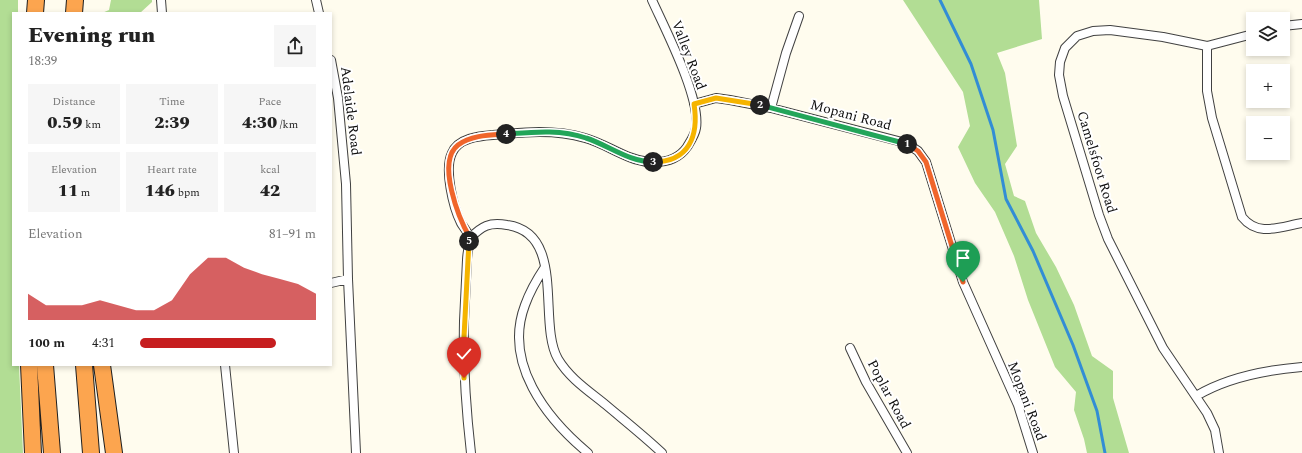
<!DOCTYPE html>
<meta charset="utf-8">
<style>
body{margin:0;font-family:Spectral,serif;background:#f6f6f6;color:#222;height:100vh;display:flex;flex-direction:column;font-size:15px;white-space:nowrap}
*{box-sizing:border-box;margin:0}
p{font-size:13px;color:#767676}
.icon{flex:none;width:22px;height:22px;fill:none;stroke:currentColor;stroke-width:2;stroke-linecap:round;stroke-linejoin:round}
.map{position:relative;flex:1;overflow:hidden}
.details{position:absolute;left:12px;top:12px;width:320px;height:354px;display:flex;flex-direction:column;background:#fff;border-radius:0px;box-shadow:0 2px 6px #0003}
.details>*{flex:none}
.controls{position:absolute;left:1246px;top:12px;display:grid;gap:8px}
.controls a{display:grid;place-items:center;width:44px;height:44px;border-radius:0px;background:#fff;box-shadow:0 2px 6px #0003;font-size:20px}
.pin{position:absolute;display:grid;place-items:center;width:34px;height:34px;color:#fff;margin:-41px -17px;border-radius:50% 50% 50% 0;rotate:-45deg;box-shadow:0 0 4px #0007}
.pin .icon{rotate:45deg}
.km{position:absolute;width:20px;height:20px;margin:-10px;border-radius:50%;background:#222;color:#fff;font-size:11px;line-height:20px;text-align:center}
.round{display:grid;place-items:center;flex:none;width:42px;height:42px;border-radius:0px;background:#f6f6f6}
.headline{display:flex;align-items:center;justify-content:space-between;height:68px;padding:0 16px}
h1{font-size:22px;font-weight:800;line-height:30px}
.figures{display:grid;grid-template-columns:repeat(3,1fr);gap:6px;height:68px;padding:4px 16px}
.figures div{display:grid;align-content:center;border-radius:0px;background:#f6f6f6;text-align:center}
.figures b{font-size:17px;font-weight:800}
.figures small{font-size:11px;font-weight:400}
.figures p{font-size:11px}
.chart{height:112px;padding:8px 16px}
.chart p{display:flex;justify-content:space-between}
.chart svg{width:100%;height:72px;margin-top:4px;fill:#c61e1f;opacity:.7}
ul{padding:0 16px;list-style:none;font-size:13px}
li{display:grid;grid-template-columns:64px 48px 1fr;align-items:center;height:30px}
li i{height:10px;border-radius:5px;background:#c61e1f}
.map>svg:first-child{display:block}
.forest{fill:#b2dd94}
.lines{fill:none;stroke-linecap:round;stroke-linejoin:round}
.stream{stroke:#328dd5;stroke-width:3}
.street-casing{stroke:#414141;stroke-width:10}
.highway-casing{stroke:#1f1f1f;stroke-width:18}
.street{stroke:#fff;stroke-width:8}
.highway{stroke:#fca54f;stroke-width:16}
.split-1-casing{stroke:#fff;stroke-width:8}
.split-2-casing{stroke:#fff;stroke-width:8}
.split-3-casing{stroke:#fff;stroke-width:8}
.split-4-casing{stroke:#fff;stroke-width:8}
.split-5-casing{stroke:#fff;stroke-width:8}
.split-6-casing{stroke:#fff;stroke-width:8}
.split-1{stroke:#f0652b;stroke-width:5}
.split-2{stroke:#22a559;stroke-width:5}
.split-3{stroke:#f5b400;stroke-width:5}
.split-4{stroke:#22a559;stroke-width:5}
.split-5{stroke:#f0652b;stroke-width:5}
.split-6{stroke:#f5b400;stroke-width:5}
.labels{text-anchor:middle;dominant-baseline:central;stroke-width:4;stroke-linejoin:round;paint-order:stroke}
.street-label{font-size:14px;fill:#0e0e0e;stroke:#fff}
</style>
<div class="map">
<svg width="1302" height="453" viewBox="0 0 1302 453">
<rect width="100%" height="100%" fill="#fffcee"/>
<path class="forest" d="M0,0H18V13H13V365H19L23,453H0Z
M111,0H152V2L140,13H102L109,10Z
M903,0H1039L1042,39L997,53L1005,73L1017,146L1005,164L1014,196L1025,201L1036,233L1056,267L1074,305L1092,356L1113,371V398L1129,453H1087L1084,439L1074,410L1076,392L1055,367L1028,300L1014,256L995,212L975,183L958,147L970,126L963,92Z"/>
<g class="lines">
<path class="stream" d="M940,0L971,64L993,130L1006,199L1033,251L1073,345L1097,411L1105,453"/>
<g class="street-casing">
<path id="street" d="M161,0L162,13
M316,0L319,13
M1283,26L1302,24
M1207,46V91L1212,118L1242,217C1258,237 1279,227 1302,223
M331,60L338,98L346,184L348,279L356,453
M694,104L716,98L730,100L771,108L906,143L918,151L926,162L963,282L1018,405L1033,453
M771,108L786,53L799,16
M470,238C482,226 489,222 507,225C567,233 537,323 558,359C570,379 589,391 606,405C625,421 644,436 662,453
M545,267C537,279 530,291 525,305C503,363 546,418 588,453
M331,283L348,279
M850,348L866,382L907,453
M225,365L234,453
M1196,396C1228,377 1265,370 1302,367
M471,453C466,409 463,365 464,321C465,300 466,280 467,260C467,253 470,244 469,238C469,233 463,227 461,223C453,207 444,169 452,153C458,138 479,136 493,135C524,132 555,129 585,138C607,144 626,160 649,162C663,163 678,160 687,147C690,142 695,135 696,128C701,98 665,29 652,0
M1219,453L1215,430L1207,413L1163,348L1108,239L1099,215L1063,96L1059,75L1060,62L1065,48L1077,36L1093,31L1110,30L1163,37L1207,46L1253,34"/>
</g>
<g class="highway-casing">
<path id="highway" d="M35,13L36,0
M74,13L75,0
M29,365L33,453
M45,365L52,453
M84,365L91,453
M102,365L114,453"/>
</g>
<use href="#street" class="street"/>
<use href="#highway" class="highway"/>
</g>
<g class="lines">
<g class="split-1-casing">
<path id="split-1" d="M907,144L918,151L926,162L963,282"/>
</g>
<g class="split-2-casing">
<path id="split-2" d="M760,105L907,144"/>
</g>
<g class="split-3-casing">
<path id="split-3" d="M653,162C689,162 699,136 694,104L716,98L760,105"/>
</g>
<g class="split-4-casing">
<path id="split-4" d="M506,134C533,132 560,129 586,138C608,145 629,162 653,162"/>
</g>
<g class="split-5-casing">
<path id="split-5" d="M469,241L470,238C459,219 436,162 458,145C471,135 491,135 506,134"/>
</g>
<g class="split-6-casing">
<path id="split-6" d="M464,378V337L469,241"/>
</g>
<use href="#split-1" class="split-1"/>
<use href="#split-2" class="split-2"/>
<use href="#split-3" class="split-3"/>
<use href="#split-4" class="split-4"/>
<use href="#split-5" class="split-5"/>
<use href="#split-6" class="split-6"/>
</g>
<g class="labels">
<g class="street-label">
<text transform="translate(689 55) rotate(69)">Valley Road</text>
<text transform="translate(351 111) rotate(83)">Adelaide Road</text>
<text transform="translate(851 115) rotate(15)">Mopani Road</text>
<text transform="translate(1097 162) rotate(73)">Camelsfoot Road</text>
<text transform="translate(889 394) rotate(62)">Poplar Road</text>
<text transform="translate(1027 401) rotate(69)">Mopani Road</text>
</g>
</g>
</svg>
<div class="controls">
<a><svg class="icon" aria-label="layers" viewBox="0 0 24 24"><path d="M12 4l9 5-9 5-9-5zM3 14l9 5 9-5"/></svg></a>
<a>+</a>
<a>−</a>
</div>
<div class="pin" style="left:963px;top:282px;background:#1e9e55"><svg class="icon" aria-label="arrive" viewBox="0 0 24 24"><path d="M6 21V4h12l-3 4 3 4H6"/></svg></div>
<div class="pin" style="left:464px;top:378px;background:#d93025"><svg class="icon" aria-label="check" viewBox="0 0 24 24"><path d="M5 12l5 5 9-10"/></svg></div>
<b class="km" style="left:907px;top:144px">1</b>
<b class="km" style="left:760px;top:105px">2</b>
<b class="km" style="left:653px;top:162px">3</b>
<b class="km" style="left:506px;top:134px">4</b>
<b class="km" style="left:469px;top:241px">5</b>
<section class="details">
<div class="headline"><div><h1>Evening run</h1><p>18:39</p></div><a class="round"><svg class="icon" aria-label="share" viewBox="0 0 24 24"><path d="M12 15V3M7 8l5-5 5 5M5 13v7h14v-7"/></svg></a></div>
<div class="figures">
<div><p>Distance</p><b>0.59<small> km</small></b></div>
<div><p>Time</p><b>2:39</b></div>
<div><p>Pace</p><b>4:30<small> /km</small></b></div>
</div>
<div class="figures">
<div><p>Elevation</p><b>11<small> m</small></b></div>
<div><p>Heart rate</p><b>146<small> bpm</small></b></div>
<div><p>kcal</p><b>42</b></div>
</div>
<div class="chart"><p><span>Elevation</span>81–91 m</p>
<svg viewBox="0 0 160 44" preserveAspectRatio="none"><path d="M0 44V28L10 35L20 35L30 35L40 32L50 35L60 38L70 38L80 32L90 16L100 6L110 6L120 12L130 16L140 19L150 22L160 28V44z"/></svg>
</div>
<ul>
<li><b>100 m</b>4:31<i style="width:77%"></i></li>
</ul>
</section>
</div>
